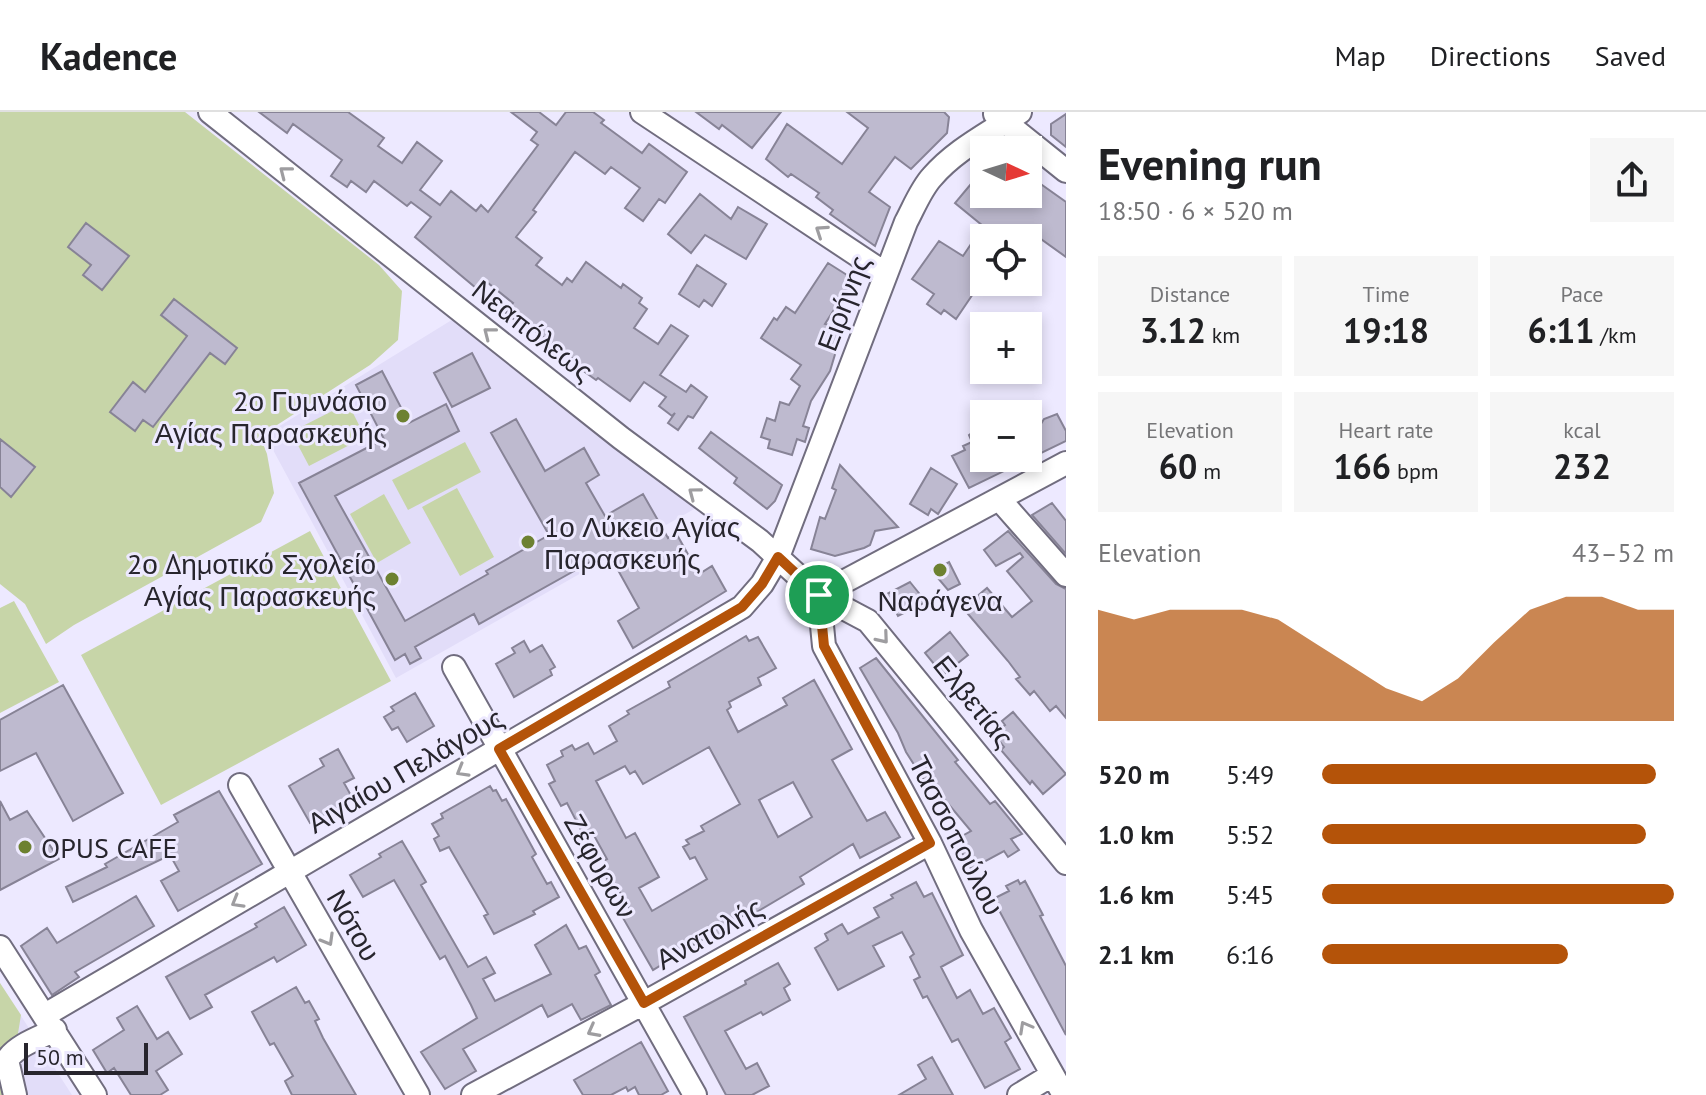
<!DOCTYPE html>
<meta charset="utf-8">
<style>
body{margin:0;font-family:"PT Sans",sans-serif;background:#f6f6f6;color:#202124;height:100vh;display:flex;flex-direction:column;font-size:30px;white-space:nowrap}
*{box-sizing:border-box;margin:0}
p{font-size:26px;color:#757577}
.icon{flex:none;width:44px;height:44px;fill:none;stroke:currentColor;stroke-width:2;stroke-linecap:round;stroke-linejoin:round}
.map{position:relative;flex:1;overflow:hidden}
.sheet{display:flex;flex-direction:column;background:#fff;width:640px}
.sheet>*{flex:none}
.needle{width:52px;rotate:94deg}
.tools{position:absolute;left:970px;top:24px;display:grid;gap:16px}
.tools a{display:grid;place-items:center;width:72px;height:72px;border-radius:0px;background:#fff;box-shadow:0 4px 12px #0003;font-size:40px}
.scale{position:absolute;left:24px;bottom:20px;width:124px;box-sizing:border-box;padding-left:8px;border:4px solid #27252d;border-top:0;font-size:22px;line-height:28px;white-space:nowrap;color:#27252d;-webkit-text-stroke:6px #ede9ff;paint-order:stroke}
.pin{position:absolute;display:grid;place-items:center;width:68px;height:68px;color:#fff;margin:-34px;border:4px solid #fff;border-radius:50%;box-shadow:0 2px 8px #0007}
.round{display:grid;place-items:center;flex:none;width:84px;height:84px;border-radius:0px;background:#f6f6f6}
.headline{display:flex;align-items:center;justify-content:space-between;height:136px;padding:0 32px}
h1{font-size:44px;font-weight:700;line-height:60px}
.metrics{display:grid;grid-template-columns:repeat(3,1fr);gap:12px;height:136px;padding:8px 32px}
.metrics div{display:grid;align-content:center;border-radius:0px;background:#f6f6f6;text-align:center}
.metrics b{font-size:34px;font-weight:700}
.metrics small{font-size:22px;font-weight:400}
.metrics p{font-size:22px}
.chart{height:224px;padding:16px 32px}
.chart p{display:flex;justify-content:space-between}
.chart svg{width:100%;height:144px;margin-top:8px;fill:#b45309;opacity:.7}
ul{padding:0 32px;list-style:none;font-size:26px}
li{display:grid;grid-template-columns:128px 96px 1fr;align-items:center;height:60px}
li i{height:20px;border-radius:10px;background:#b45309}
header{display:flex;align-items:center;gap:48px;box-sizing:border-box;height:112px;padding:0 40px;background:#fff;border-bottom:2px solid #e0e0e0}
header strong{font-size:38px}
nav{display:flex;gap:44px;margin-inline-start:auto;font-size:28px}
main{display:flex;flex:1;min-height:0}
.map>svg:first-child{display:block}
.built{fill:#e2ddf9}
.green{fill:#c7d5a8}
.building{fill:#bebacf;stroke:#878396;stroke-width:2;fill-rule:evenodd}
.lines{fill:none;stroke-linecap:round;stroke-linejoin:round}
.minor-casing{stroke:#716d7f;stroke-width:26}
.minor{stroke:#fff;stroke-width:22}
.oneway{stroke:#9e9da0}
.route-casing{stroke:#fff;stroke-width:16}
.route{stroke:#b45309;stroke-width:10}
.poi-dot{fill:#6d8131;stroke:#ede9ff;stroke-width:3}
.labels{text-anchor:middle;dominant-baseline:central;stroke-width:6;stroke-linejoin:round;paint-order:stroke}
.street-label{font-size:28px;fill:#27252d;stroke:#ede9ff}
.poi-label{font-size:28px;fill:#27252d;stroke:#ede9ff;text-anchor:end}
</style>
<header>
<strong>Kadence</strong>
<nav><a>Map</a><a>Directions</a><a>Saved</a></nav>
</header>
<main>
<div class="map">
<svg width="1066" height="983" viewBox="0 0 1066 983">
<rect width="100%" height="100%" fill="#ede9ff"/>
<path class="built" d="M455,206L548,285L696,396L396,566L265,323Z
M0,871L32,921L72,983H0Z"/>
<path class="green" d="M0,0H185L379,153L402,179L398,228L370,253L260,324L267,342L274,381L261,410L74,513L46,532L25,492L0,472Z
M348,291L365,325L309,354L291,320Z
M465,330L481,360L408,398L392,368Z
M457,376L494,445L460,464L422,395Z
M384,382L411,431L377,451L350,402Z
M310,419L391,569L161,693L81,543Z
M14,489L59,570L0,601V496Z
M0,871L21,903L8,983H0Z"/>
<path class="building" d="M259,0H348L384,26L378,34L402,51L417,30L442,49L420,78L440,93L451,79L476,99L481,93L488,100L538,33L531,28L537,20L511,0H539L556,13L566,0H593L604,8L601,11L642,41L649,32L687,60L665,91L659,87L643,109L625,96L640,76L611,55L605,62L575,40L533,98L536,100L516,125L542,146L536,153L562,173L567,166L572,170L586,150L621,176L623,172L642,186L639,191L647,197L634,216L658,232L671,213L688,224L660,263L686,280L691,273L707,285L693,306L688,304L678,318L668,311L675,301L672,304L659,294L666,285L644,270L630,289L598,266L596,268L571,250L573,247L523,210L521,213L506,201L513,191L483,167L476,176L415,125L431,105L411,90L407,94L374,69L366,80L351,69L347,75L331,64L342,48L293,12L287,21Z
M696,0H781L752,36L722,13L719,17Z
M847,0H944L949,5L947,21L911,57L895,45L869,80L890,95L875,134L830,102L833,98L816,85L819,81L791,62L788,65L766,47L787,12L842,52L868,16Z
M1066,2V35L1051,23V12Z
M1028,63L1066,90V145L1038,125L1033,133L1028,130V126H998L994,122L992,126H984V176L979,173L956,207L944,198L941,202L927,192L934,182L912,167L939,129L963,144L983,114L955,91L971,72L983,82H1028Z
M700,82L731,107L738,95L767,112L746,147L705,123L691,141L668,122Z
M86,111L129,144L102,178L83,163L91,153L68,135Z
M828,151L858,170L848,185L844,182L825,212L843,217L834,238L836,239L830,259L811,289L803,314L809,316L805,330L797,327L792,343L768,336L770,328L761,325L767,306L775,309L780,290L789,293L800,274L791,267L801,253L761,226L774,206L777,208L786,195L795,201Z
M697,153L726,172L712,194L704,188L699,195L679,182Z
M174,187L237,236L225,252L210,241L153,315L143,308L135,319L110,300L133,270L145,280L187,224L161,203Z
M472,241L490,276L452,295L434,261Z
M382,259L409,311L446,292L459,319L335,384L405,509L488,462L486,459L549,423L491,321L516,307L545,359L584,336L599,363L586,371L605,404L643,382L668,426L676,421L699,462L712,454L726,479L633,536L618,509L639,496L608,440L479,512L474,502L415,535L421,546L410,552L405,542L395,548L299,371L384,327L356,273Z
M1057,302L1066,319V329L969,376L952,344L965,338L963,334L972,330L969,323L984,312V346H1028V323L1039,315L1044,307Z
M711,320L782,373L775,389L767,397L734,371L737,366L699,336Z
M0,327L35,355L11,385L0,375Z
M840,353L898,415L875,419L870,433L864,436L835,444L811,437L820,405L825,407L836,378L832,376Z
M931,356L957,372L938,402L931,397L928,403L910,392Z
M1052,391L1066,409V442L1032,403Z
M1008,419L1056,472L1066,477V606L1056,594L1050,599L1034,579L1030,583L1016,567L1020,565L1008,549L963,496L987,476L1012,505L1032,489L1007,459L1023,445L1020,441L996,454L984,438Z
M949,450L960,472L948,478L932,459Z
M910,470L926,490L898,504L887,482Z
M950,520L968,543L943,563L925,541Z
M746,524L749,529L758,525L776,556L758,566L761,573L729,590L731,595L727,598L738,620L787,593L783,586L814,568L852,637L832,648L867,709L885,700L900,725L860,746L853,732L800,765L804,772L755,801L754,798L722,815L725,821L707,831L705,826L653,858L623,806L632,801L618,777L614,779L606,765L610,763L603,749L607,747L591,718L583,722L567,691L561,694L549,672L555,669L547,653L563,644L561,639L572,633L575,638L588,631L594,642L617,629L609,614L629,602L627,599L670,575L668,570ZM709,635L740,692L701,714L704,719L686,728L689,732L683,735L690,747L695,745L707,767L652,799L639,776L659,765L635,721L626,726L596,669L625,654L630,662L635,659L643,672ZM793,670L812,705L778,725L759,688Z
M524,529L530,540L542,533L555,555L550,558L552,563L514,585L496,552L515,541L512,536Z
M876,546L958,648L955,650L990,692L995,689L1022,722L1011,727L1019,738L1008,745L1004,739L971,757L955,728L971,719L930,670L927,673L906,640L898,621L860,556Z
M63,573L123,681L73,709L36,641L0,659V608Z
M415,581L434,614L407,630L398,615L392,618L384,605L394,599L391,595Z
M1013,600L1066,662L1043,682L1032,669L1030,672L1001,638L1004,635L994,622L1005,613L1002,609Z
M338,637L354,666L344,671L353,687L310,711L289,674L324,654L320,647Z
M490,674L493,679L496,678L502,689L506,687L536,742L532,745L547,772L551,770L559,785L533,799L535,802L494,822L484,804L488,802L449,735L440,739L434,727L439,724L432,712L443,706L441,702Z
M219,679L262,752L178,799L161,769L179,759L170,743L73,790L66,775L107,755L105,752L178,710L174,703Z
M0,689L10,708L27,699L59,747L0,778Z
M402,729L426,770L421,773L468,855L486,845L495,861L483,867L495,889L551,862L535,833L566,813L579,837L586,834L600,860L595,863L611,893L581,908L572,892L548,905L542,893L463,937L476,959L445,977L421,940L477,906L471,893L445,844L440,847L394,768L363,785L350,763L381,745L379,742Z
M1018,768L1020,772L1025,769L1043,803L1040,804L1066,854V923L993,787L1009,779L1006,774Z
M916,770L924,785L932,781L963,843L941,855L957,886L970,878L983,902L994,896L1011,926L1005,930L1020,957L985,976L958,927L952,930L927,884L923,886L914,868L920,865L910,845L914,842L902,820L873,834L884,854L838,878L815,836L828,828L825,822L842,812L848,822L879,805L874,796L893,786L891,783Z
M136,784L154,814L75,860L79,865L52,883L21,834L47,816L57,831Z
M284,795L306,833L277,850L274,845L205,883L212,895L190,907L166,865L257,815L255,812Z
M778,851L790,872L784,876L790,888L763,903L761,900L725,919L746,957L757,951L769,974L752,983H726L684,905L746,872L745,869Z
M296,875L305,891L309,889L319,907L315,909L323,926L356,983H292L285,969L293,964L274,931L270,933L252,900Z
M137,894L157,927L168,920L182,942L156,959L168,978L160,983H131L114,956L107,961L93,938L124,918L117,906Z
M641,930L668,979L661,983H639L635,975L628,979L626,975L611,983H583L574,968Z
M932,945L953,983H899L926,967L918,953Z"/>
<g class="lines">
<g class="minor-casing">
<path id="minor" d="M210,0L621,326L760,429L819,483L868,509L1066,751
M642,0L886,162
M995,2L1066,59
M1000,388L1066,463
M819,483L824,534L930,731L971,818L1064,983
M819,483L1066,351
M454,555L695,983
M240,673L418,983
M0,835L95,983
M45,903L742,495L762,472L778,445L906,110C914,95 921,77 932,65C956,37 990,21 1020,0
M15,983L7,948C17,933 39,926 55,918
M473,983L644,891L930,731
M1019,983L1052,963"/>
</g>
<use href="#minor" class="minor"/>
</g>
<defs><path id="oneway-chevron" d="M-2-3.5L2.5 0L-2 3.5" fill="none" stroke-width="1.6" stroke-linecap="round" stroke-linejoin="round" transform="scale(2)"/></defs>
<g class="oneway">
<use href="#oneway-chevron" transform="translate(285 60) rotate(-142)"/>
<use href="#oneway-chevron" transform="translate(821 119) rotate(-146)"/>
<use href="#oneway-chevron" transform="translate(489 221) rotate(-142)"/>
<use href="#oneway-chevron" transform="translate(694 381) rotate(-143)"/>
<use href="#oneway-chevron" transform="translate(883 526) rotate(50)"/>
<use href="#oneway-chevron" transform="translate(462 659) rotate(150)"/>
<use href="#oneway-chevron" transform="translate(237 790) rotate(150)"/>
<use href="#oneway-chevron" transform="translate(328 828) rotate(60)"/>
<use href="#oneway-chevron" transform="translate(1025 915) rotate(-119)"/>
<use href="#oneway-chevron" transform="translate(593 919) rotate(152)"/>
</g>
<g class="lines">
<g class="route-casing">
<path id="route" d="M778,445L819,483L824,534L930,731L644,891L499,637L742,495L762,472Z"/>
</g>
<use href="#route" class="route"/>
</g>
<g class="poi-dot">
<circle cx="403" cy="304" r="8"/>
<circle cx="528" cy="430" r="8"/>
<circle cx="940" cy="458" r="8"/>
<circle cx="392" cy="467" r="8"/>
<circle cx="25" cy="735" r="8"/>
</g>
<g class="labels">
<g class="street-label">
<text transform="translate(843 191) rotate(-69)">Ειρήνης</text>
<text transform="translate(533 218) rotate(38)">Νεαπόλεως</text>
<text transform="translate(974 589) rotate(51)">Ελβετίας</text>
<text transform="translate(405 658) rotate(-30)">Αιγαίου Πελάγους</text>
<text transform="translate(957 723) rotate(63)">Τασσοπούλου</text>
<text transform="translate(601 754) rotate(60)">Ζέφυρων</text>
<text transform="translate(354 813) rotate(60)">Νότου</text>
<text transform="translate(709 821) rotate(-29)">Ανατολής</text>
</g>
<g class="poi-label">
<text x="387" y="288">2ο Γυμνάσιο<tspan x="387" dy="32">Αγίας Παρασκευής</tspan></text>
<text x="544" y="414" text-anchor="start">1ο Λύκειο Αγίας<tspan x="544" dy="32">Παρασκευής</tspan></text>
<text x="376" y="451">2ο Δημοτικό Σχολείο<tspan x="376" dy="32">Αγίας Παρασκευής</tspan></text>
<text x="940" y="488" text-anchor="middle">Ναράγενα</text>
<text x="41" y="735" text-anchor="start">OPUS CAFE</text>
</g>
</g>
</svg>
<div class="tools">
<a><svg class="needle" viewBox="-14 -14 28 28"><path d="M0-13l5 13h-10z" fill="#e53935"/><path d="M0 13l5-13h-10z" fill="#757577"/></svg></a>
<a><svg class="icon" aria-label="locate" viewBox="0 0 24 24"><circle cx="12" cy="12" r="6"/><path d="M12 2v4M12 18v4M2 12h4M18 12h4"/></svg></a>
<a>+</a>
<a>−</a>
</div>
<div class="scale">50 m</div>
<div class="pin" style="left:819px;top:483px;background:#1e9e55"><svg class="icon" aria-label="arrive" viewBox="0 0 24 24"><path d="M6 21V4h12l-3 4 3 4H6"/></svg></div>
</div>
<section class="sheet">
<div class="headline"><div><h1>Evening run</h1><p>18:50 · 6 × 520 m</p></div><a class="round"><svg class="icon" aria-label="share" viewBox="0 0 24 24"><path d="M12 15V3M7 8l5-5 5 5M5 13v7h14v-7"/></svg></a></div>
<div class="metrics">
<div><p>Distance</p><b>3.12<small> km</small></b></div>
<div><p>Time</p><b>19:18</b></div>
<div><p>Pace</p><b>6:11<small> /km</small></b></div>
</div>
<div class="metrics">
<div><p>Elevation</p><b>60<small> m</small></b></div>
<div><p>Heart rate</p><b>166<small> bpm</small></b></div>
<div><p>kcal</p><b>232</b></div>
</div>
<div class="chart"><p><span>Elevation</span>43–52 m</p>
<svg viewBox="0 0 160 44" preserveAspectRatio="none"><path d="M0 44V10L10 13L20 10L30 10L40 10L50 13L60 20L70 27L80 34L90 38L100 31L110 20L120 10L130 6L140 6L150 10L160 10V44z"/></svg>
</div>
<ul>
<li><b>520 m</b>5:49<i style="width:95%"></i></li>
<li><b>1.0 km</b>5:52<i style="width:92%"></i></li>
<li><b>1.6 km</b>5:45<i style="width:100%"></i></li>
<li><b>2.1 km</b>6:16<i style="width:70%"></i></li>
</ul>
</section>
</main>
